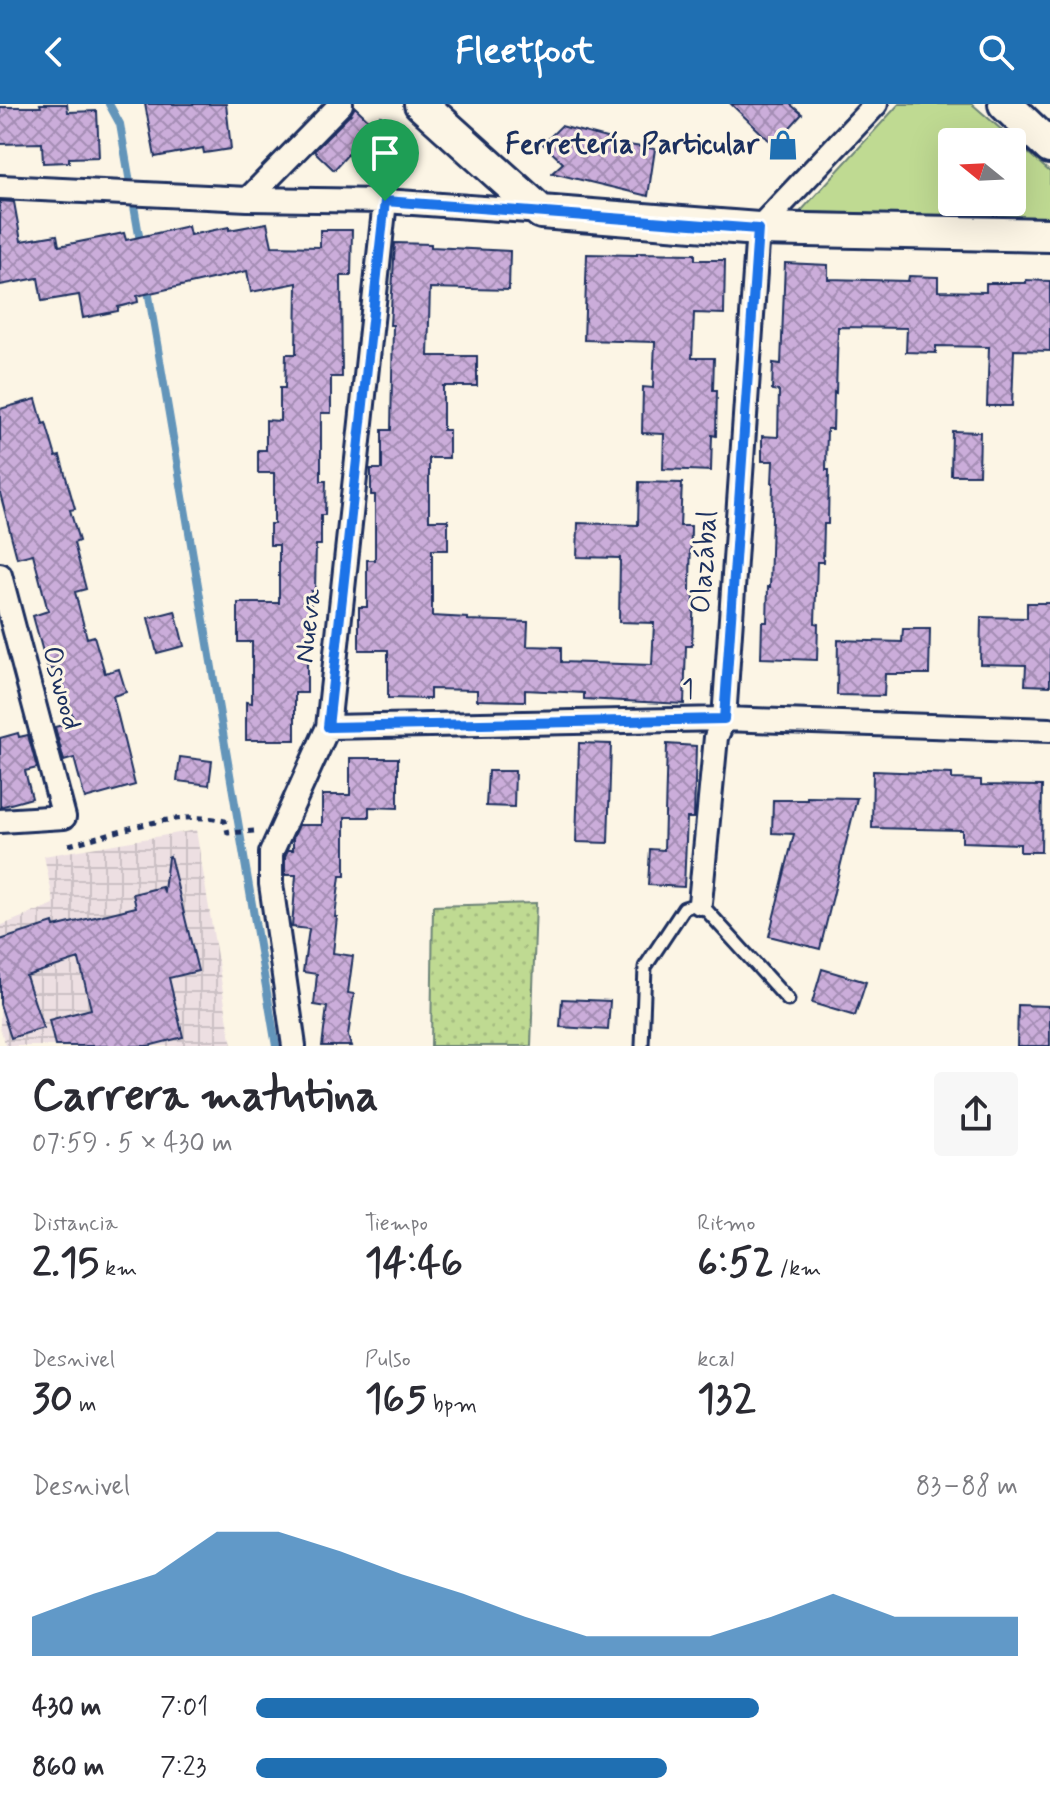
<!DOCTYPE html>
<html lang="es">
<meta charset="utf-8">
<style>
body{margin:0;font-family:Mynerve,sans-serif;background:#f7f7f7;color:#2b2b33;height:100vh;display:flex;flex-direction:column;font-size:30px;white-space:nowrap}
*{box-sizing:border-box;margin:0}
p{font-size:26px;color:#7c7c81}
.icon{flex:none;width:44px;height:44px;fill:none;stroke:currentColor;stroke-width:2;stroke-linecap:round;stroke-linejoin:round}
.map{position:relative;height:942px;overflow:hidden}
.panel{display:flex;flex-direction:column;background:#fff;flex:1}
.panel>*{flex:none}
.needle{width:52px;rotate:288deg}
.controls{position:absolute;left:938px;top:24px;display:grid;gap:16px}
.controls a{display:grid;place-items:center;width:88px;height:88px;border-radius:8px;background:#fff;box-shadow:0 8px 32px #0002;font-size:40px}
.pin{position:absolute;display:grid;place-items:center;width:68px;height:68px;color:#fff;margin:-82px -34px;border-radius:50% 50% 50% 0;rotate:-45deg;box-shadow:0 0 8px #0007}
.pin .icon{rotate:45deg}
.round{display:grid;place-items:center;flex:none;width:84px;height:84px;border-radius:8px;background:#f7f7f7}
.headline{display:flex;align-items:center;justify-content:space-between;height:136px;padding:0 32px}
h1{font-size:44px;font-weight:700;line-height:60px}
.figures{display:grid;grid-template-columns:repeat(3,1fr);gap:12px;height:136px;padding:8px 32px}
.figures div{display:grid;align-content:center}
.figures b{font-size:40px;font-weight:700}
.figures small{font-size:22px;font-weight:400}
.figures p{font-size:22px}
.chart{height:224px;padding:16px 32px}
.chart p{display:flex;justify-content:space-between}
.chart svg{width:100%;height:144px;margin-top:8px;fill:#1f6fb2;opacity:.7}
ul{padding:0 32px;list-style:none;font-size:26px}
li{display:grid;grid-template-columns:128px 96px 1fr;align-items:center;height:60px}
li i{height:20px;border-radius:10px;background:#1f6fb2}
header{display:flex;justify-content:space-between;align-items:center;height:104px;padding:0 32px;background:#1f6fb2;color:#fff;font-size:36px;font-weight:700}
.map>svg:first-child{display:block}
.industrial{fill:url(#industrial-grid)}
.grass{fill:url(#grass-dots);stroke:#6d8478;stroke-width:2}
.park{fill:#bfda92;stroke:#6d8478;stroke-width:2;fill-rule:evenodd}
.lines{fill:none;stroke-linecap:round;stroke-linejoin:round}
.stream{stroke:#6495ba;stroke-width:8}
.building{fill:url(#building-cross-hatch);stroke:#1b2f5e;stroke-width:2}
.lane-casing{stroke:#1b2f5e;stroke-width:17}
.street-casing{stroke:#1b2f5e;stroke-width:28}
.secondary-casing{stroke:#1b2f5e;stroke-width:38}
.path{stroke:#1b2f5e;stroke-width:5;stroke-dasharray:6 6;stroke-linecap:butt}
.lane{stroke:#fcf5e5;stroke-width:11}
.street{stroke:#fcf5e5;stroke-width:22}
.secondary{stroke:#fcf5e5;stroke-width:32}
.route-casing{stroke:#fff;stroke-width:16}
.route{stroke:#1a73e8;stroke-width:10}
.labels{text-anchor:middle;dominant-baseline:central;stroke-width:6;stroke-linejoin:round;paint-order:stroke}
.poi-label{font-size:28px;font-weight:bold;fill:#1b2f5e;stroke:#fcf5e5;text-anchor:end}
.street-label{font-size:28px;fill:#1b2f5e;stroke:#fcf5e5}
</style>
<header><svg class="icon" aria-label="back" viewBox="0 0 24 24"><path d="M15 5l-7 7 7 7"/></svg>Fleetfoot<svg class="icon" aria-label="search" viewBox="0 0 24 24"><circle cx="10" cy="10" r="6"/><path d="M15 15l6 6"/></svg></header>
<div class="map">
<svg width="1050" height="942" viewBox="0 0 1050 942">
<defs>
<pattern id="industrial-grid" width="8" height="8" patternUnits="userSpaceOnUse" patternTransform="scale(2)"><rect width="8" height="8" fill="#eddfe2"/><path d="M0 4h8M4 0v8" fill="none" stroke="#cbc0c4"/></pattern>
<pattern id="grass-dots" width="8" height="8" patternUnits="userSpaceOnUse" patternTransform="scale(2)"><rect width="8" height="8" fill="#bfda92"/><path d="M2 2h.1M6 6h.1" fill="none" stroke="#a4bb80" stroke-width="1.8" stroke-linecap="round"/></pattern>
<pattern id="building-cross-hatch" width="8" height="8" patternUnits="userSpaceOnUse" patternTransform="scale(2)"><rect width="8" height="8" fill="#cbadda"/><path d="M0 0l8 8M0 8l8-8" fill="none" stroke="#a48db4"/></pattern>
</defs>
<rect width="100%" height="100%" fill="#fcf5e5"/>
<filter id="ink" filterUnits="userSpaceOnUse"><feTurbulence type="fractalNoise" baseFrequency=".0125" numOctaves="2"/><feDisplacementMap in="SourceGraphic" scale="16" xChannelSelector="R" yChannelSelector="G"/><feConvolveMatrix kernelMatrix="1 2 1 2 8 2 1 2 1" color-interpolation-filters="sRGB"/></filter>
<g filter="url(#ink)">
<path class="industrial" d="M196,726L232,942H6L0,924V822L54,800L44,752Z"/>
<path class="grass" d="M536,799L531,942H431L433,802Z"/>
<path class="park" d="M899,0H972L1050,68V114L800,108ZM952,38H1012V98H952Z"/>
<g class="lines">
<path class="stream" d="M109,0L120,20L141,143
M147,180L276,942"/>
</g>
<path class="building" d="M40,0H67L68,8L97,7L99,53L69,54V58L43,59L42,39L0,40V3H41Z
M145,0H226L231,45L204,49L203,44L155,53Z
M731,0H790L802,10L774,41Z
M355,3L376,23L381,12L401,29L385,65L349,49L334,66L314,47L351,10Z
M561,22L610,35L609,38L655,45L648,92L552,69L563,59L543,40Z
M0,97L14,98L21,137L57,131L59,142L124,129L126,136L188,122L190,131L229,123V126L267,119L272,142L320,143V126H352L351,172H341L342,273H331V309H321V377H326L325,411H321V441H316L315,487H311L310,538H307V589H295V636H246V598L252,599V538H238V499H279V441H270V420H274V369H258V346H266V316L280,317V284H285L286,250H296L297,179L251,188L247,167L137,192L138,198L118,203V207L83,214L79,191L42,197L38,174L0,181Z
M395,139L431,140V143L510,147L509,186L430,184L428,252H477V282H443V326H449V354H429V416H448V446H432V512L468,514V516L528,518L527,542L561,543V558L652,561L654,519L619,518L620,454L577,453L578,419L638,421L639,378L682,379L680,422H691L690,487L694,488L692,542H686L684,600L584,595V589L525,586V597L477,596V586L430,585V595L388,594V546H359V503H367V456H375V391H371V365H382V326H391L393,221H390Z
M637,149L695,150V156H725L724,210L694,209L692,254H714L713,286H717L716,332L712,331L711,367L663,365L664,330L642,329L643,283L653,284L655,238L584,236L587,150L637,151Z
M785,159L828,161V175L908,177L909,172L938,173V187L986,188V179H1026V176L1050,177V247L1014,246L1012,302H987L989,243L936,242V249L906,248L907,224L838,223L836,289L834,288L833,325H827L826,366H829L828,420H824L823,458H817L815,519L818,520L817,556L761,554L762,518H767L768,483H770L773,379H772L773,357H762V332L778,333L779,287L772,286L773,259L781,260Z
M36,295L43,320L46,319L56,353L60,352L75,405L70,406L79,437L74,439L86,485L75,488L87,534L94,532L105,569L119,565L126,588L113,592L135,681L85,695L74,654L64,657L55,623L74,618L59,563L48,566L33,512L48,507L33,450L17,454L0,389V305Z
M952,327L980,328L979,371H951Z
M1027,499H1050V582L1025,581L1026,561L980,560L981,513L1027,514Z
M175,507L184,542L157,549L148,514Z
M903,525H930L929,570H885L884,592L837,591L838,536L902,538Z
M18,629L19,633L28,631L37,664L25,667L32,694L0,703V634Z
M579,639L611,640L608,739L576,738Z
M667,640L696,642L694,714H687L684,783L648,781L650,745L664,746Z
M180,653L212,657L209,681L177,677Z
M350,654H398V704L369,703V713H345V772H340L335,813H337L333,849L353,852L348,889L354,890L348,932L351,942H322L327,903L314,901L317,870L303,868L309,825L292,823L296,771H285V752L288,746H293V734L299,721H322V691H350Z
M488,667H515L514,703L486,702Z
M873,667L952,670V675L981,676V681L1042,682L1041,748H1020V740L962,738V726L872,724Z
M807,693L857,694L820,845L769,832L794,730L772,729L773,696H807Z
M170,752L198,867L169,874L183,933L148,942H55L49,916L91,905L79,855L26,872L43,924L11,934L0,900V836L53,819L54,823L136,803L133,790L162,783L164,787L168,753Z
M822,865L866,878L855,912L812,899Z
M562,895L610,897L608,926L560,923Z
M1018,901L1050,902V942H1017Z"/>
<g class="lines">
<g class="lane-casing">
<path id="lane" d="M642,942L645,863L684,804L700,799L788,896"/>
</g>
<g class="street-casing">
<path id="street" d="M0,83L248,95L385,97L541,108
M248,95L341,0
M0,471L64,713L0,717
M328,623L724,615L1050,626
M700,799L716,633L724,615L758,125L876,0
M294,942L271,780V749L328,623L385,97"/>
</g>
<g class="secondary-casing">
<path id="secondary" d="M421,0L541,108L758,125L1050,131
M1005,0L1050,43"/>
</g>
<path class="path" d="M69,741C116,729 176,705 225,717L228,729L254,727"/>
<use href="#lane" class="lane"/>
<use href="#street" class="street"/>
<use href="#secondary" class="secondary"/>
</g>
</g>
<g class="lines" filter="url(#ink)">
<g class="route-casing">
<path id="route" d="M385,97L758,125L724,615L328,623Z"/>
</g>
<use href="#route" class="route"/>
</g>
<defs>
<g id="shop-bare" transform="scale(2.4)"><path d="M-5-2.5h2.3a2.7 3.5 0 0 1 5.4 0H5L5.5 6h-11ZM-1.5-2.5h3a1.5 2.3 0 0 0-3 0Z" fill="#1f6fb2" stroke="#fcf5e5" stroke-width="2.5" paint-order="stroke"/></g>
</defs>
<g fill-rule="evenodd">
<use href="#shop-bare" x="783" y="41"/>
</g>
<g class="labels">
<g class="poi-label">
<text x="759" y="41">Ferretería Particular</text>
</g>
<g class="street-label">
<text transform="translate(705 458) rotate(-86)">Olazábal</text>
<text transform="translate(309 522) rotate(-84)">Nueva</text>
<text transform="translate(61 584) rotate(75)">Oswood</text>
<text transform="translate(688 586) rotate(-1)">1</text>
</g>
</g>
</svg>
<div class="controls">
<a><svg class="needle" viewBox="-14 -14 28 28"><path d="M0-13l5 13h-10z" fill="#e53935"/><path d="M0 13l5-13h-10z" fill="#7c7c81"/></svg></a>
</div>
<div class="pin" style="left:385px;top:97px;background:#1e9e55"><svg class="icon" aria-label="arrive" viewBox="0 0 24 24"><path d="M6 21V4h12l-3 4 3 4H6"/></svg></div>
</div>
<section class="panel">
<div class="headline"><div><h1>Carrera matutina</h1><p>07:59 · 5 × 430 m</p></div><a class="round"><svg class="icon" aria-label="share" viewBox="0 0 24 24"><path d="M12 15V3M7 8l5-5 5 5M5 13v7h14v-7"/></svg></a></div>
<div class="figures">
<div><p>Distancia</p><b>2.15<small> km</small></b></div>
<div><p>Tiempo</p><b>14:46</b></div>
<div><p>Ritmo</p><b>6:52<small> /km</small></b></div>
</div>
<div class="figures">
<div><p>Desnivel</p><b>30<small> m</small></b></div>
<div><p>Pulso</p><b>165<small> bpm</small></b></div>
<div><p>kcal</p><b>132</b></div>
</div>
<div class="chart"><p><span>Desnivel</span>83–88 m</p>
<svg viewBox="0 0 160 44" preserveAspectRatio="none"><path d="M0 44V32L10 25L20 19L30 6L40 6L50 12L60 19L70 25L80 32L90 38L100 38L110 38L120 32L130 25L140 32L150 32L160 32V44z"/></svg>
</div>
<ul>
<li><b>430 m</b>7:01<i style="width:66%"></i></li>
<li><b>860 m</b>7:23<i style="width:54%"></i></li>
</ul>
</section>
